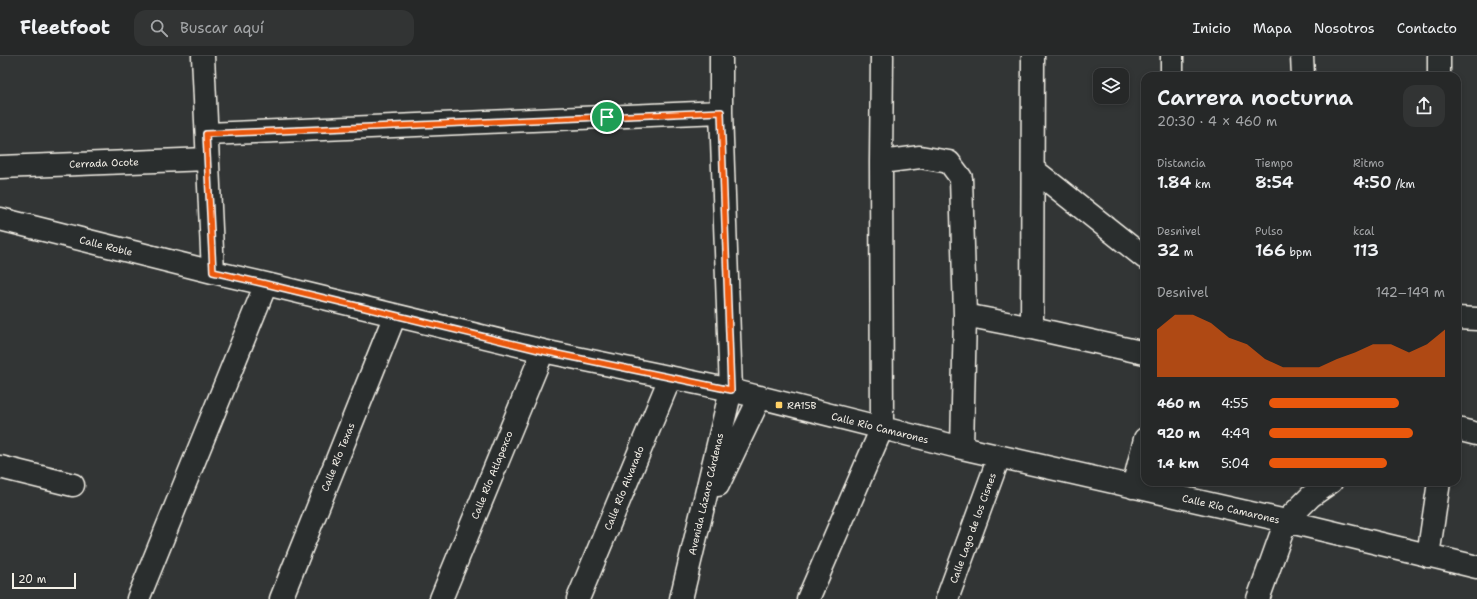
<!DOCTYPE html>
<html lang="es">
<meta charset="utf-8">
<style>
body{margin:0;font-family:"Shantell Sans",sans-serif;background:#323434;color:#f1f3f6;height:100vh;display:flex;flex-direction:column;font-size:15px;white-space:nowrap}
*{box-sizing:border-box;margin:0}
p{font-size:13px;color:#a4a6a8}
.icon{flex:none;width:22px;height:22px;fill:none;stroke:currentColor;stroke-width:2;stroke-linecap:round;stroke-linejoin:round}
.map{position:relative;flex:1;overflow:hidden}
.panel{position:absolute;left:1141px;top:16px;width:320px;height:414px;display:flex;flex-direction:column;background:#262828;border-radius:12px;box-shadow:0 2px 6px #0003,0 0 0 1px #424445}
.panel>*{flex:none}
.buttons{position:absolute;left:1093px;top:12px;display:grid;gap:8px}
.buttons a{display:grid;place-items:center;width:36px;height:36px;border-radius:8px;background:#262828;box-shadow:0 2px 6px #0003,0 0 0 1px #424445;font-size:20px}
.scale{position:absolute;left:12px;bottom:10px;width:64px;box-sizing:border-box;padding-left:4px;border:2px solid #f4f1e8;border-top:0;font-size:11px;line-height:14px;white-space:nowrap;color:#f4f1e8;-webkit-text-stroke:3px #2a2d2e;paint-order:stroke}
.pin{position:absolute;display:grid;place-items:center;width:34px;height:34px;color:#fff;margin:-17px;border:2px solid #fff;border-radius:50%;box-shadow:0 1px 4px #0007}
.round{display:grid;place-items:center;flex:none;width:42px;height:42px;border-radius:12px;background:#323434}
.overview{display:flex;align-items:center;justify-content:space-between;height:68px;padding:0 16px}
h1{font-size:22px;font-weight:600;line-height:30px}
.metrics{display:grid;grid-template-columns:repeat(3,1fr);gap:6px;height:68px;padding:4px 16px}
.metrics div{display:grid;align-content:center}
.metrics b{font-size:17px;font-weight:600}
.metrics small{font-size:11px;font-weight:400}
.metrics p{font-size:11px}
.chart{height:112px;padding:8px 16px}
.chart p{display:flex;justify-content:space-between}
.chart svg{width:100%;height:72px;margin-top:4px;fill:#ea580c;opacity:.7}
ul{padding:0 16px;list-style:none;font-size:13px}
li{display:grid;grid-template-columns:64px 48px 1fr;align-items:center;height:30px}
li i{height:10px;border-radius:5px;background:#ea580c}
header{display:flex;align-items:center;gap:24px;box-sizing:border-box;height:56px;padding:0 20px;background:#262828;border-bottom:1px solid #424445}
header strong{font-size:19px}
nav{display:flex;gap:22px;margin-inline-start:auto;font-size:14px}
.search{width:280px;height:36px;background:#323434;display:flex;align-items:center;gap:10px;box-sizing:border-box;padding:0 14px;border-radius:12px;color:#a4a6a8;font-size:15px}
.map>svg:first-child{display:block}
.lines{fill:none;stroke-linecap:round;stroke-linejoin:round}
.minor-casing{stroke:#f4f1e8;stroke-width:25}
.minor{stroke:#2a2d2e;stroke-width:22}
.route-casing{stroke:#fff;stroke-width:8}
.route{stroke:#ea580c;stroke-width:5}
.poi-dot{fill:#ffd166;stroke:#2a2d2e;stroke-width:1.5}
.labels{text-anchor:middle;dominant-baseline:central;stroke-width:3;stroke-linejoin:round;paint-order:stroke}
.street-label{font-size:10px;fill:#f4f1e8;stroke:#2a2d2e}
.poi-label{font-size:10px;fill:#f4f1e8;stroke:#2a2d2e;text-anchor:start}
</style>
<header>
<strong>Fleetfoot</strong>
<div class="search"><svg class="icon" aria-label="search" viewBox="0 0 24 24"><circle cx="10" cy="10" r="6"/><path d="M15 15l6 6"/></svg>Buscar aquí</div>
<nav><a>Inicio</a><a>Mapa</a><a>Nosotros</a><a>Contacto</a></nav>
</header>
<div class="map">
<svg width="1477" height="543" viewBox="0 0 1477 543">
<rect width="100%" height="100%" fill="#323535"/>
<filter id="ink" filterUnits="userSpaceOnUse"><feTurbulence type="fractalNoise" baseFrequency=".025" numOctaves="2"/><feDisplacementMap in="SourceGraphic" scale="8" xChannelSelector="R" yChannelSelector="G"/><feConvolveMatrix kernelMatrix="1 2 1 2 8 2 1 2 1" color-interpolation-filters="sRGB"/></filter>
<g filter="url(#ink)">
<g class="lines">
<g class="minor-casing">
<path id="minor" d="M203,0L213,216
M1302,0L1303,20
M1439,0V20
M1172,20V0
M207,78L721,56
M881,106L920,101L949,106L961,122L965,259L962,392
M0,111L208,103
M1033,113L1145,202
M0,163L213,216L266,228L543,295L731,334L962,392L1286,465L1477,511
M965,259L1032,272L1145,297
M1457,262L1477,263
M1032,272L1033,0
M1457,373L1477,378
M0,411L73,429
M718,429L760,341
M1133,431L1145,383
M1428,500L1439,426
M138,543L266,228
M281,543L395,259
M441,543L543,295
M578,543L670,322
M681,543L731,334L721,56V0
M808,543L882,372L881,106L882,0
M947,543L999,401
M1258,543L1286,465L1311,440L1331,426"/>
</g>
<use href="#minor" class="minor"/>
</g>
</g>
<g class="lines" filter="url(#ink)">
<g class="route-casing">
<path id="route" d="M721,56L731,334L543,295L266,228L213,216L206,78Z"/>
</g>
<use href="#route" class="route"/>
</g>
<rect class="poi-dot" x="775" y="345" width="8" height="8" rx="2"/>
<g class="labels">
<g class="street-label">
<text transform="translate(104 107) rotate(-2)">Cerrada Ocote</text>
<text transform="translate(106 190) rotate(14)">Calle Roble</text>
<text transform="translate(880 372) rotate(14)">Calle Río Camarones</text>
<text transform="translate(338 401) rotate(-68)">Calle Río Texas</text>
<text transform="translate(492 419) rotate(-68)">Calle Río Atlapexco</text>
<text transform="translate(624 432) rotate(-68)">Calle Río Alvarado</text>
<text transform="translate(706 438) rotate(-77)">Avenida Lázaro Cárdenas</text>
<text transform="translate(1231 453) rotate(13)">Calle Río Camarones</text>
<text transform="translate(973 472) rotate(-70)">Calle Lago de los Cisnes</text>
</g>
<g class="poi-label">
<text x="787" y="349">RA15B</text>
</g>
</g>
</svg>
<div class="buttons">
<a><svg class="icon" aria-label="layers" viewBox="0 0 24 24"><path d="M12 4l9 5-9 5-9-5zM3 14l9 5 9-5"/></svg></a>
</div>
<div class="scale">20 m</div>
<div class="pin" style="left:607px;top:61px;background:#1e9e55"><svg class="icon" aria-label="arrive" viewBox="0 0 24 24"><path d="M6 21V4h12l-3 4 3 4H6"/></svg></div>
<section class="panel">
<div class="overview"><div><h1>Carrera nocturna</h1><p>20:30 · 4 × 460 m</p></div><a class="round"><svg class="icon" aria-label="share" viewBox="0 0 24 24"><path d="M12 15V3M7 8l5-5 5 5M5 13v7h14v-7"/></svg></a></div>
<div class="metrics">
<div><p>Distancia</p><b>1.84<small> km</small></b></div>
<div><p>Tiempo</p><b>8:54</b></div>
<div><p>Ritmo</p><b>4:50<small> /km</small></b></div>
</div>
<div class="metrics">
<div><p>Desnivel</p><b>32<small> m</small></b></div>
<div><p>Pulso</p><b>166<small> bpm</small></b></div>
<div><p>kcal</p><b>113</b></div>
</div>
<div class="chart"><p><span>Desnivel</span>142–149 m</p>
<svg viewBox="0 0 160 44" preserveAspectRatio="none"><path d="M0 44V15L10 6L20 6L30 11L40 20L50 24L60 33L70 38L80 38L90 38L100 33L110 29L120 24L130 24L140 29L150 24L160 15V44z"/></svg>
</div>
<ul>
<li><b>460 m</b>4:55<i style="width:74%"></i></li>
<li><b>920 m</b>4:49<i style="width:82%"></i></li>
<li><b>1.4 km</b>5:04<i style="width:67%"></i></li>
</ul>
</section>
</div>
